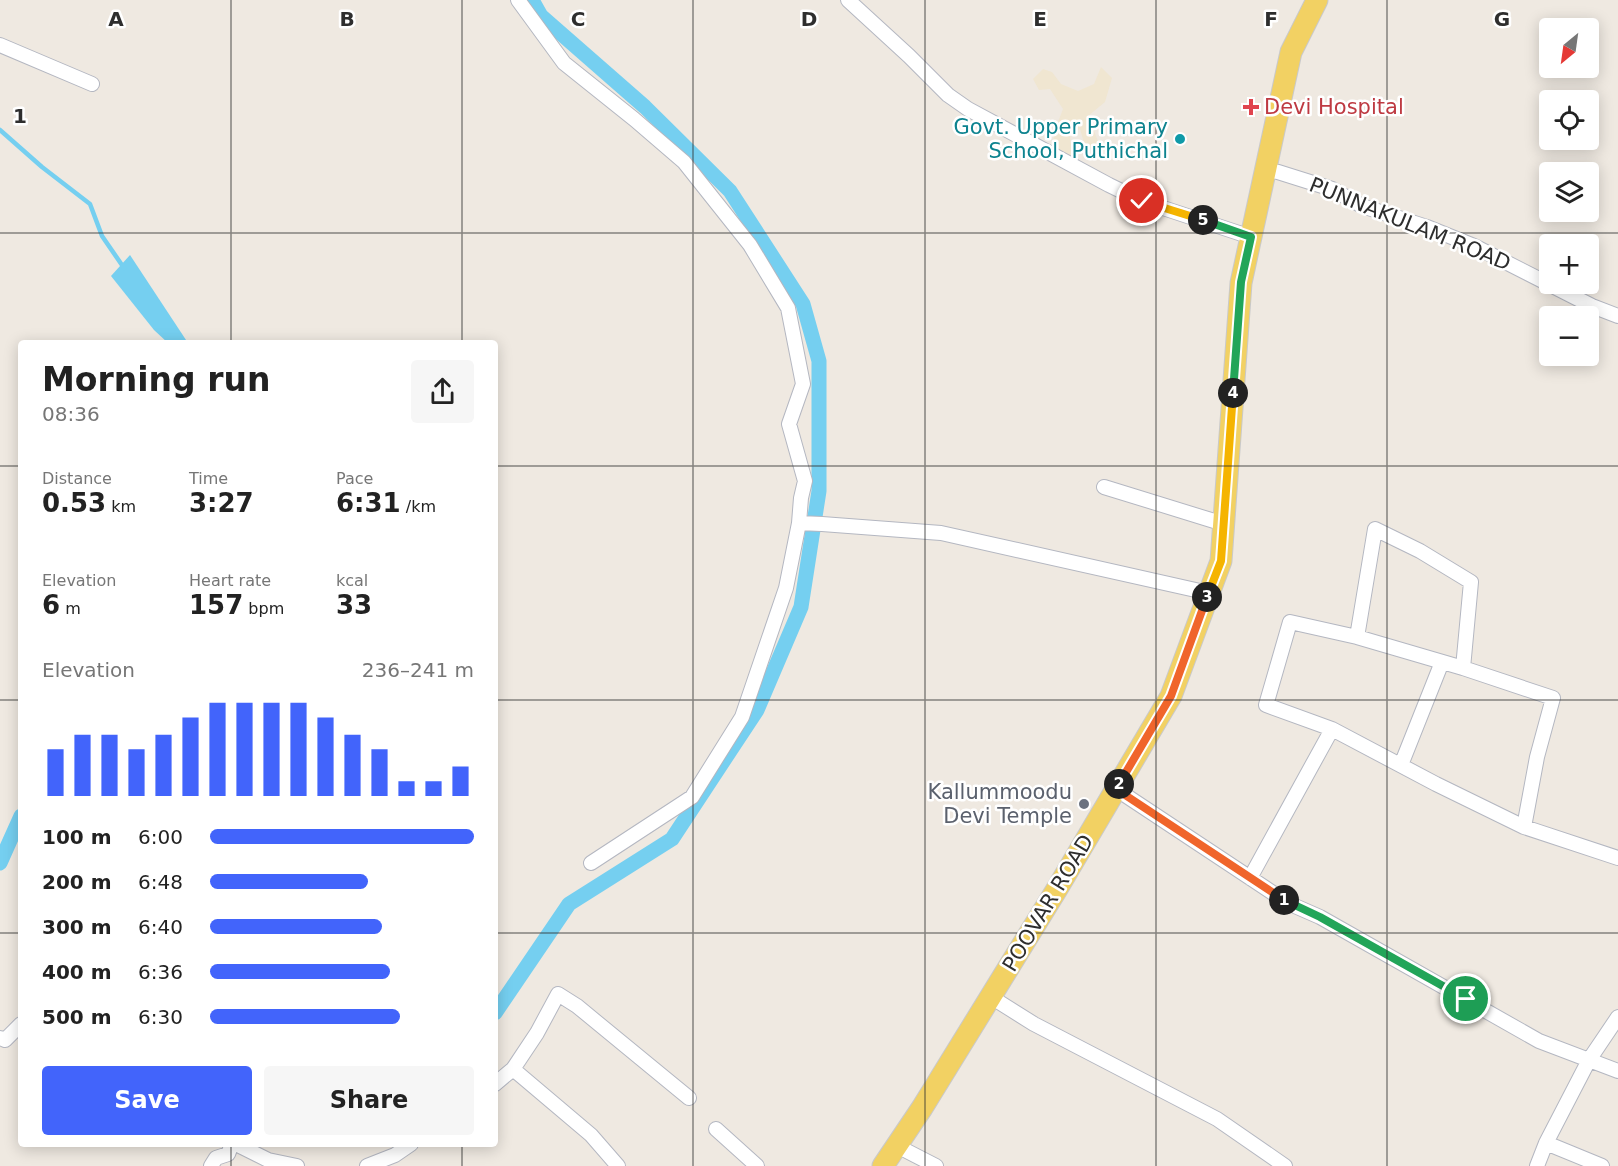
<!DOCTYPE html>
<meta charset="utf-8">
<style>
body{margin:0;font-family:"DejaVu Sans",sans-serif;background:#f6f6f6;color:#222;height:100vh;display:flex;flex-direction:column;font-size:22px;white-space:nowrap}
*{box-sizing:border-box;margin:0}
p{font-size:20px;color:#767676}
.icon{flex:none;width:33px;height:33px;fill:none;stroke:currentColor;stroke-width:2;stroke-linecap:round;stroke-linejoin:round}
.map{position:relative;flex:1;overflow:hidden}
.sheet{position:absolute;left:18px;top:340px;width:480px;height:807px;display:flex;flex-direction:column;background:#fff;border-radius:6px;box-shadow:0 3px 15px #0003}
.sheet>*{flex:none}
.needle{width:39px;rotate:209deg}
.controls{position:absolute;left:1539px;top:18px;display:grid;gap:12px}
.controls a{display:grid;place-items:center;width:60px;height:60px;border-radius:6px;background:#fff;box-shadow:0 3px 15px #0003;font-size:30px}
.pin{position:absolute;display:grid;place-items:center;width:51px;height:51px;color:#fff;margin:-26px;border:3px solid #fff;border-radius:50%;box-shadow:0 2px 6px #0007}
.km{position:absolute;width:30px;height:30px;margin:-15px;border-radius:50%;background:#222;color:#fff;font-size:16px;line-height:30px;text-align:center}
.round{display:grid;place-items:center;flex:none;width:63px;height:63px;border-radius:6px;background:#f6f6f6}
.head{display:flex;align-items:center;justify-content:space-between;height:102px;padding:0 24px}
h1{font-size:33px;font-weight:700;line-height:45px}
.metrics{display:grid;grid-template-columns:repeat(3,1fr);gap:9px;height:102px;padding:6px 24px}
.metrics div{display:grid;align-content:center}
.metrics b{font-size:26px;font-weight:700}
.metrics small{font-size:16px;font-weight:400}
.metrics p{font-size:16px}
.chart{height:168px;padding:12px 24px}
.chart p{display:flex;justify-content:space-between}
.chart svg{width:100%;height:108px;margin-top:6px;stroke:#4264fb;stroke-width:6}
.button{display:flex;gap:12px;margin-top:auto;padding:12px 24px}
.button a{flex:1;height:69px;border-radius:6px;background:#4264fb;color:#fff;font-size:24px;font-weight:700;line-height:69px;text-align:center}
.button a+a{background:#f6f6f6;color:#222}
ul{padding:0 24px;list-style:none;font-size:20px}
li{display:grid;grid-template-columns:96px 72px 1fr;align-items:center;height:45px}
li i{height:15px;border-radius:8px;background:#4264fb}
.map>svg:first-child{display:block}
.education{fill:#f0e6d1}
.water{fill:#75cff0}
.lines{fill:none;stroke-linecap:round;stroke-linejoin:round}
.stream{stroke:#75cff0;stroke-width:4.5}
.canal{stroke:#75cff0;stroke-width:15}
.street-casing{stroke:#b4b7c1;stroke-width:16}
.primary-casing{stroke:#c9c9c9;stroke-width:23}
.street{stroke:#fff;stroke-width:14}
.primary{stroke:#f2d163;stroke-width:21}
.split-1-casing{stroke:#fff;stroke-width:12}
.split-2-casing{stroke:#fff;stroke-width:12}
.split-3-casing{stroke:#fff;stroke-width:12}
.split-4-casing{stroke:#fff;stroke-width:12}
.split-5-casing{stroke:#fff;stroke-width:12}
.split-6-casing{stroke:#fff;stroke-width:12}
.split-1{stroke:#22a559;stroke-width:8}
.split-2{stroke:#f0652b;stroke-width:8}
.split-3{stroke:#f0652b;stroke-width:8}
.split-4{stroke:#f5b400;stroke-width:8}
.split-5{stroke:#22a559;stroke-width:8}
.split-6{stroke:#f5b400;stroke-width:8}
.grid{fill:none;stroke:#2e2e2e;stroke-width:1.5;stroke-opacity:0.55}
.health-dot{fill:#e0444e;stroke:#fff;stroke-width:2}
.culture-dot{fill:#0f9aa8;stroke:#fff;stroke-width:2}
.worship-dot{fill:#6b7280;stroke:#fff;stroke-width:2}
.labels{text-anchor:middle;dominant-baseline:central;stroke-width:5;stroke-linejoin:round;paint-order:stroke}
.health-label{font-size:21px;fill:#be3a42;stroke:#fff;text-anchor:start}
.culture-label{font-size:21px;fill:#0d838f;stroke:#fff;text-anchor:end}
.street-label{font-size:21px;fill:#2e2e2e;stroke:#fff}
.worship-label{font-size:21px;fill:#5b616d;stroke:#fff;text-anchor:end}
.grid-label{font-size:20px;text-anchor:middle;font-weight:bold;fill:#2e2e2e;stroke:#fff;stroke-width:5;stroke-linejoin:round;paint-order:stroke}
</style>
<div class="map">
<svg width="1618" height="1166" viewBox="0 0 1618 1166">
<rect width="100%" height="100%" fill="#efe9e1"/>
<path class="education" d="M1101,67L1112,78L1105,102L1088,116L1100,146L1086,150L1080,129L1070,135L1072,156L1052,147L1056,127L1063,109L1050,89L1039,90L1033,79L1043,69L1052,72L1061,84L1078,91L1094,84Z"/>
<path class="water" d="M130,255L188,343H168L154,330L111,276Z"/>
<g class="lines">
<path class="stream" d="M0,130L42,167L90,204L102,236L124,268"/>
<path class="canal" d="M0,863L21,816
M495,1013L569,904L672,839L757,710L801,607L819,491V361L803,304L730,191L645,107L541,16L532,0"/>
<g class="street-casing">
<path id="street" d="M518,0L564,63L634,119L684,162L750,245L788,308L803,384L789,424L805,481L801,498L799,523L786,588L742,717L692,797L591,863
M848,0L909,56L948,95L968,109L1109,185L1142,201L1251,237
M0,45L92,84
M1265,170L1278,172L1332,189L1362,206L1427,227L1474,246L1592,306L1618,316
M1104,487L1224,524
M799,523L822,524L941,533L1209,593
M1357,637L1463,668
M1401,765L1442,662
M1116,789L1288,903L1320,917L1539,1041L1618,1071
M1524,827L1537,757L1553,698L1463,668L1471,582L1420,551L1375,529L1357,637L1290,622L1266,705L1332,729L1436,784L1524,827L1618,858
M1250,878L1332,729
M991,997L1034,1024L1217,1119L1285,1166
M0,1038L5,1040L21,1024
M513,1069L591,1135L618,1166
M495,1084L513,1069L537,1033L558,994L577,1006L689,1098
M716,1129L757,1166
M1546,1143L1602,1166
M236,1144L268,1160L297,1166
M897,1146L936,1166
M211,1166L216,1158L228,1154L232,1144
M367,1166L395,1155L411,1144
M1537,1166L1546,1143L1589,1060L1618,1017"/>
</g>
<g class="primary-casing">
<path id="primary" d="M883,1166L922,1108L1057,889L1171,696L1221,561L1241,283L1291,52L1317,0"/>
</g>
<use href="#street" class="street"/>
<use href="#primary" class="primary"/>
</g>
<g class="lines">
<g class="split-1-casing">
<path id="split-1" d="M1284,900L1320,917L1466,999"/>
</g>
<g class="split-2-casing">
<path id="split-2" d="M1119,784L1116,789L1284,900"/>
</g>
<g class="split-3-casing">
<path id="split-3" d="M1119,784L1171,696L1207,597"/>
</g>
<g class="split-4-casing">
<path id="split-4" d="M1207,597L1221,561L1233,393"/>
</g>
<g class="split-5-casing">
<path id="split-5" d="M1203,220L1251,237L1241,282L1233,393"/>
</g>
<g class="split-6-casing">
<path id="split-6" d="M1142,201L1203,220"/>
</g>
<use href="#split-1" class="split-1"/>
<use href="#split-2" class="split-2"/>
<use href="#split-3" class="split-3"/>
<use href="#split-4" class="split-4"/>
<use href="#split-5" class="split-5"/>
<use href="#split-6" class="split-6"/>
</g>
<path class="grid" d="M231,0V344M462,0V344M693,0V1166M925,0V1166M1156,0V1166M1387,0V1166M0,233H1618M0,466H21M495,466H1618M0,700H21M495,700H1618M0,933H21M495,933H1618M231,1144V1166M462,1144V1166"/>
<path class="health-dot" d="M1248 98h6v6h6v6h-6v6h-6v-6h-6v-6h6z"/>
<circle class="culture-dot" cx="1180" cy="139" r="6"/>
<circle class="worship-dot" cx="1084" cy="804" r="6"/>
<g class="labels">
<g class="health-label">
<text x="1264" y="107">Devi Hospital</text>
</g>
<g class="culture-label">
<text x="1168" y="127">Govt. Upper Primary<tspan x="1168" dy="24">School, Puthichal</tspan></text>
</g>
<g class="street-label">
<text transform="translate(1410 224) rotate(22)">PUNNAKULAM ROAD</text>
<text transform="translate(1048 903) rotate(-59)">POOVAR ROAD</text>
</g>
<g class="worship-label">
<text x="1072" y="792">Kallummoodu<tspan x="1072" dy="24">Devi Temple</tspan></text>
</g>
</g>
<g class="grid-label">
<text x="116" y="26">A</text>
<text x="347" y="26">B</text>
<text x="578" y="26">C</text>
<text x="809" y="26">D</text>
<text x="1040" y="26">E</text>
<text x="1271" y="26">F</text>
<text x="1502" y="26">G</text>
<text x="20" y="123">1</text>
</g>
</svg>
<div class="controls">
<a><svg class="needle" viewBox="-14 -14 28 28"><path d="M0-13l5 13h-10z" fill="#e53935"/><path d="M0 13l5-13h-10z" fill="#767676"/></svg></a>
<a><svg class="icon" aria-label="locate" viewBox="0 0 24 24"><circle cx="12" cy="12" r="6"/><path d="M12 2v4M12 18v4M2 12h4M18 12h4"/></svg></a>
<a><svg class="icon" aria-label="layers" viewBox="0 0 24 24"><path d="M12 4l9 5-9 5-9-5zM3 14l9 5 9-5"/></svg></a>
<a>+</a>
<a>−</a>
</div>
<div class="pin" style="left:1466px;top:999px;background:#1e9e55"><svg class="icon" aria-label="arrive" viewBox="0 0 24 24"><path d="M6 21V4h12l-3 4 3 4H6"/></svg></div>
<div class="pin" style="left:1142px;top:201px;background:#d93025"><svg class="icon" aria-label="check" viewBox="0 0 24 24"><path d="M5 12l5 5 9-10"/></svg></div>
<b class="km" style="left:1284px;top:900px">1</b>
<b class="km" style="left:1119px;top:784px">2</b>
<b class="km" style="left:1207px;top:597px">3</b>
<b class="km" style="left:1233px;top:393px">4</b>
<b class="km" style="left:1203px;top:220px">5</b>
<section class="sheet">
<div class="head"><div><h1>Morning run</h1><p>08:36</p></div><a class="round"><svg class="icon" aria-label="share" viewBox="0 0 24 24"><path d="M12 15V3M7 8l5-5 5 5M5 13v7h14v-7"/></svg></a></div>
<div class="metrics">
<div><p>Distance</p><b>0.53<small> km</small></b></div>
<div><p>Time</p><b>3:27</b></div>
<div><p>Pace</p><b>6:31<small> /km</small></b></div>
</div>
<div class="metrics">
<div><p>Elevation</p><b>6<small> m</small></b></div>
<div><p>Heart rate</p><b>157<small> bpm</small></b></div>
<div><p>kcal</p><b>33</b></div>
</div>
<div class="chart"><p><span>Elevation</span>236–241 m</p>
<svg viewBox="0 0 160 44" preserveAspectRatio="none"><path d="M5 44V25M15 44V19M25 44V19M35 44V25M45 44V19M55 44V12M65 44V6M75 44V6M85 44V6M95 44V6M105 44V12M115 44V19M125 44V25M135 44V38M145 44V38M155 44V32"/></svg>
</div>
<ul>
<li><b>100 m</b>6:00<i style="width:100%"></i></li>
<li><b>200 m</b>6:48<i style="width:60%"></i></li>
<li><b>300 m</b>6:40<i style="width:65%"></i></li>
<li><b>400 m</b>6:36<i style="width:68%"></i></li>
<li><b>500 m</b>6:30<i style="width:72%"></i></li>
</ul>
<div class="button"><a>Save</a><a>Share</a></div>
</section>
</div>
